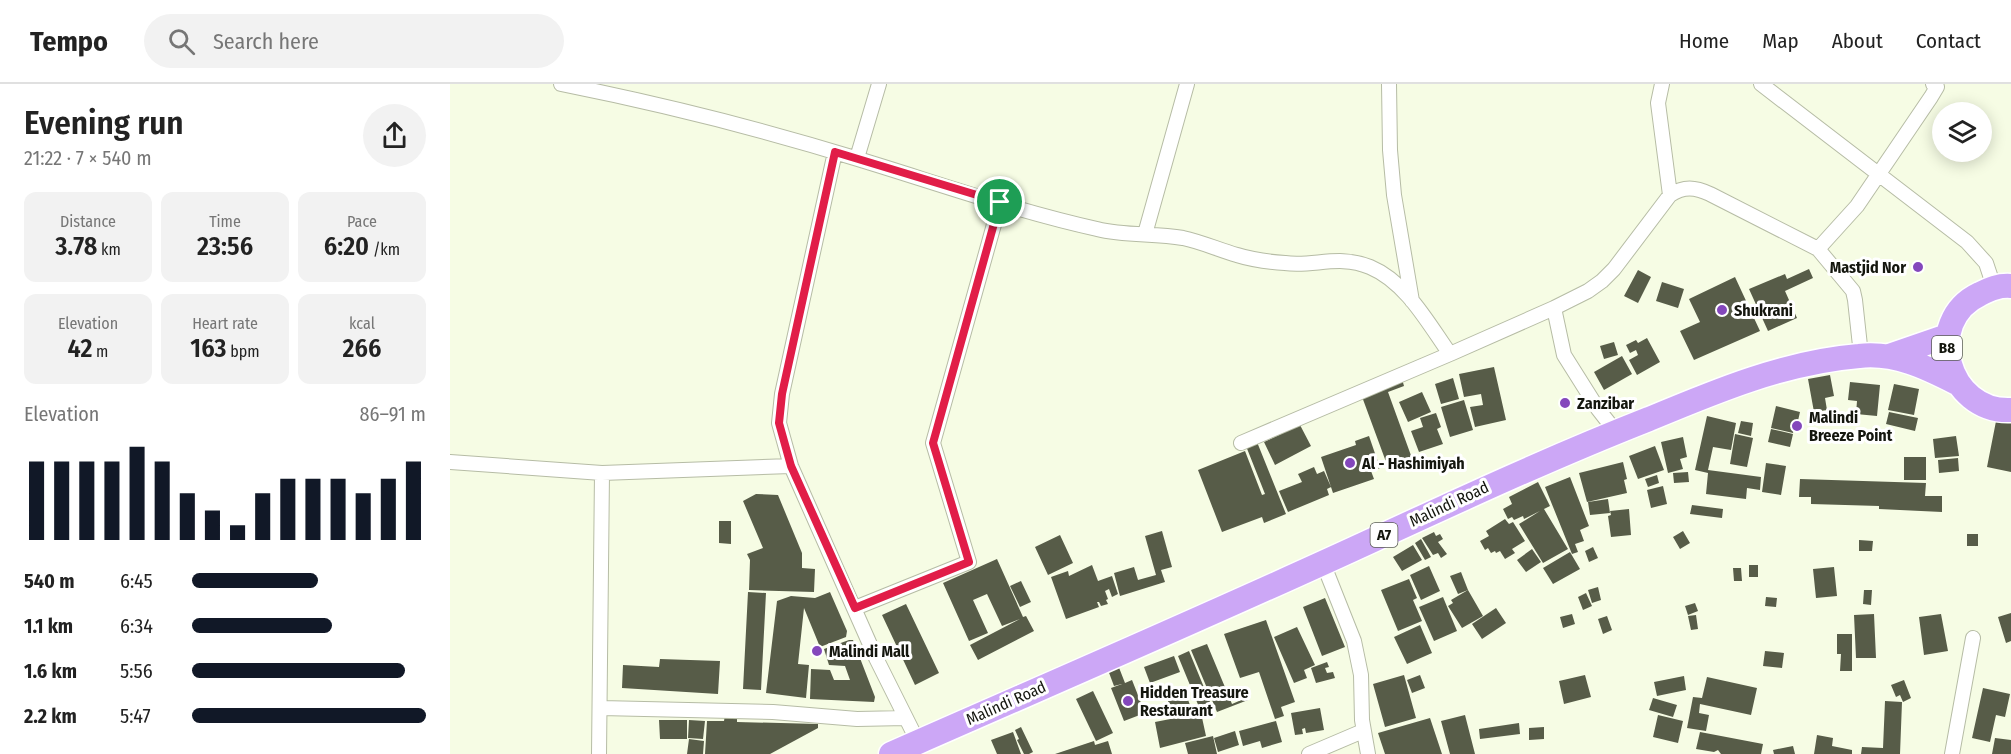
<!DOCTYPE html>
<meta charset="utf-8">
<style>
body{margin:0;font-family:"Fira Sans Condensed",sans-serif;background:#f2f2f2;color:#222;height:100vh;display:flex;flex-direction:column;font-size:22px;white-space:nowrap}
*{box-sizing:border-box;margin:0}
p{font-size:20px;color:#767676}
.icon{flex:none;width:33px;height:33px;fill:none;stroke:currentColor;stroke-width:2;stroke-linecap:round;stroke-linejoin:round}
.map{position:relative;flex:1;overflow:hidden}
.side{display:flex;flex-direction:column;background:#fff;width:450px}
.side>*{flex:none}
.tools{position:absolute;left:1482px;top:18px;display:grid;gap:12px}
.tools a{display:grid;place-items:center;width:60px;height:60px;border-radius:50%;background:#fff;box-shadow:0 3px 15px #0003;font-size:30px}
.pin{position:absolute;display:grid;place-items:center;width:51px;height:51px;color:#fff;margin:-26px;border:3px solid #fff;border-radius:50%;box-shadow:0 2px 6px #0007}
.round{display:grid;place-items:center;flex:none;width:63px;height:63px;border-radius:32px;background:#f2f2f2}
.summary{display:flex;align-items:center;justify-content:space-between;height:102px;padding:0 24px}
h1{font-size:33px;font-weight:600;line-height:45px}
.stats{display:grid;grid-template-columns:repeat(3,1fr);gap:9px;height:102px;padding:6px 24px}
.stats div{display:grid;align-content:center;border-radius:12px;background:#f2f2f2;text-align:center}
.stats b{font-size:26px;font-weight:600}
.stats small{font-size:16px;font-weight:400}
.stats p{font-size:16px}
.chart{height:168px;padding:12px 24px}
.chart p{display:flex;justify-content:space-between}
.chart svg{width:100%;height:108px;margin-top:6px;stroke:#111827;stroke-width:6}
ul{padding:0 24px;list-style:none;font-size:20px}
li{display:grid;grid-template-columns:96px 72px 1fr;align-items:center;height:45px}
li i{height:15px;border-radius:8px;background:#111827}
header{display:flex;align-items:center;gap:36px;box-sizing:border-box;height:84px;padding:0 30px;background:#fff;border-bottom:2px solid #e0e0e0}
header strong{font-size:28px}
nav{display:flex;gap:33px;margin-inline-start:auto;font-size:21px}
.search{width:420px;height:54px;background:#f2f2f2;display:flex;align-items:center;gap:15px;box-sizing:border-box;padding:0 21px;border-radius:33px;color:#767676;font-size:22px}
main{display:flex;flex:1;min-height:0}
.map>svg:first-child{display:block}
.building{fill:#575c48}
.lines{fill:none;stroke-linecap:round;stroke-linejoin:round}
.minor-casing{stroke:#b6bca5;stroke-width:16}
.trunk-casing{stroke:#fff;stroke-width:27}
.minor{stroke:#fff;stroke-width:14}
.trunk{stroke:#cca7f6;stroke-width:24}
.route-casing{stroke:#fff;stroke-width:12}
.route{stroke:#e11d48;stroke-width:8}
.poi-dot{fill:#8447bc;stroke:#fff;stroke-width:2}
.labels{text-anchor:middle;dominant-baseline:central;stroke-width:6;stroke-linejoin:round;paint-order:stroke}
.shield{fill:#fff;stroke:#5a5c56;stroke-width:1.5}
.shield-label{font-size:15px;font-weight:bold;fill:#14160e}
.poi-label{font-size:16px;font-weight:bold;fill:#14160e;stroke:#fff;text-anchor:start}
.street-label{font-size:16px;fill:#14160e;stroke:#fff}
</style>
<header>
<strong>Tempo</strong>
<div class="search"><svg class="icon" aria-label="search" viewBox="0 0 24 24"><circle cx="10" cy="10" r="6"/><path d="M15 15l6 6"/></svg>Search here</div>
<nav><a>Home</a><a>Map</a><a>About</a><a>Contact</a></nav>
</header>
<main>
<section class="side">
<div class="summary"><div><h1>Evening run</h1><p>21:22 · 7 × 540 m</p></div><a class="round"><svg class="icon" aria-label="share" viewBox="0 0 24 24"><path d="M12 15V3M7 8l5-5 5 5M5 13v7h14v-7"/></svg></a></div>
<div class="stats">
<div><p>Distance</p><b>3.78<small> km</small></b></div>
<div><p>Time</p><b>23:56</b></div>
<div><p>Pace</p><b>6:20<small> /km</small></b></div>
</div>
<div class="stats">
<div><p>Elevation</p><b>42<small> m</small></b></div>
<div><p>Heart rate</p><b>163<small> bpm</small></b></div>
<div><p>kcal</p><b>266</b></div>
</div>
<div class="chart"><p><span>Elevation</span>86–91 m</p>
<svg viewBox="0 0 160 44" preserveAspectRatio="none"><path d="M5 44V12M15 44V12M25 44V12M35 44V12M45 44V6M55 44V12M65 44V25M75 44V32M85 44V38M95 44V25M105 44V19M115 44V19M125 44V19M135 44V25M145 44V19M155 44V12"/></svg>
</div>
<ul>
<li><b>540 m</b>6:45<i style="width:54%"></i></li>
<li><b>1.1 km</b>6:34<i style="width:60%"></i></li>
<li><b>1.6 km</b>5:56<i style="width:91%"></i></li>
<li><b>2.2 km</b>5:47<i style="width:100%"></i></li>
</ul>
</section>
<div class="map">
<svg width="1561" height="670" viewBox="0 0 1561 670">
<rect width="100%" height="100%" fill="#f6fce4"/>
<path class="building" d="M1359,185L1363,194L1335,207L1347,234L1318,247L1299,205L1335,190L1337,195Z
M1188,186L1201,193L1188,219L1174,212Z
M1285,193L1310,247L1244,276L1230,247L1250,238L1239,215Z
M1212,198L1234,205L1228,224L1206,217Z
M1197,254L1210,278L1187,291L1179,276L1188,271L1186,266L1180,269L1176,261L1186,256L1188,259Z
M1164,258L1168,271L1154,275L1150,262Z
M1172,272L1182,290L1154,306L1144,288Z
M1044,283L1056,336L1025,343L1020,323L1033,321L1031,310L1014,313L1009,290Z
M1380,291L1384,312L1375,314L1377,326L1364,328L1358,295Z
M1003,294L1009,315L991,320L985,300Z
M952,295L954,302L938,308L963,377L939,386L911,310Z
M1400,298L1430,301L1427,332L1406,330L1407,317L1398,316Z
M1444,300L1469,305L1464,331L1438,326Z
M972,308L981,328L958,338L949,318Z
M1014,316L1023,346L1000,353L991,323Z
M1326,322L1350,328L1347,341L1345,340L1343,349L1321,344Z
M1548,327L1561,330V388L1537,383Z
M1439,328L1468,334L1465,347L1436,340Z
M986,329L991,343L987,345L993,360L969,368L961,347L973,343L970,334Z
M1257,332L1286,339L1281,366L1263,363L1258,386L1311,393L1310,406L1297,404L1296,415L1256,410L1258,389L1245,386Z
M1291,337L1303,339L1301,352L1288,349Z
M850,341L861,362L825,381L814,358Z
M1321,345L1343,350L1340,363L1318,358Z
M1285,350L1303,354L1297,383L1280,380Z
M919,352L930,384L921,387L924,395L883,409L871,373L906,361L905,357Z
M1506,352L1509,372L1485,374L1483,355Z
M1233,353L1237,373L1230,375L1233,385L1218,389L1211,358Z
M807,358L836,430L814,439L812,433L772,448L748,386L795,367L812,411L815,410L796,362Z
M1205,362L1214,386L1188,395L1179,372Z
M1454,373H1476V396H1454Z
M1508,374L1509,387L1489,389L1488,376Z
M1173,378L1177,395L1174,396L1177,409L1137,418L1129,389Z
M1316,379L1336,382L1331,411L1312,408Z
M864,383L867,390L874,387L881,403L877,405L879,411L838,428L829,407L852,398L848,390Z
M1238,388L1239,398L1224,399L1223,389Z
M1207,391L1209,399L1198,403L1195,395Z
M1120,393L1139,442L1130,446L1134,457L1125,460L1128,468L1122,470L1095,403Z
M1350,395L1476,399L1475,412H1492V428L1429,425V422L1361,420V413H1349Z
M1088,398L1100,422L1094,425L1118,465L1093,479L1069,440L1090,427L1074,435L1073,432L1064,436L1062,433L1058,435L1053,425L1062,420L1059,413Z
M1213,402L1217,420L1201,424L1197,406Z
M306,410L328,411L352,469V484L365,485L364,508L299,506L300,476L297,470L313,464L293,417Z
M1158,415L1160,429L1140,431L1138,418Z
M1242,421L1273,425L1272,434L1240,430Z
M1179,425L1181,451L1161,453L1158,432L1161,431L1160,427Z
M1055,435L1059,440L1063,438L1075,457L1062,465L1065,469L1055,475L1050,467L1046,469L1045,467L1041,469L1038,464L1035,466L1030,457L1039,452L1036,447Z
M269,437H281V460L269,459Z
M712,447L722,483L711,486L715,498L670,512L664,489L684,483L688,496L706,491L695,452Z
M1233,447L1240,459L1230,465L1223,453Z
M984,448L986,452L990,450L993,455L988,458L997,470L991,474L988,469L983,471L972,454Z
M1517,450H1528V462H1517Z
M610,451L623,479L598,491L585,463Z
M971,455L981,473L975,476L965,459Z
M1409,456L1423,457L1422,467H1409Z
M963,461L972,476L952,487L943,473Z
M1143,463L1148,474L1139,478L1135,467Z
M1082,465L1091,478L1076,488L1067,476Z
M1120,468L1130,485L1103,500L1093,484Z
M547,475L573,533L576,532L584,547L528,576L520,561L570,535L552,542L537,510L523,516L538,549L519,557L493,499Z
M642,481L648,497L662,492L668,510L662,513L659,505L655,507L658,515L656,516L658,520L651,522L649,518H647L649,523L616,535L601,493L618,487L619,492Z
M1299,481H1308V493H1299Z
M979,482L990,507L971,516L960,491Z
M1384,483L1387,512L1366,514L1363,485Z
M1283,484H1291L1292,497H1284Z
M1011,488L1018,506L1008,510L1000,492Z
M959,495L967,514L963,516L972,537L948,547L931,506Z
M571,497L581,518L570,523L560,502Z
M1148,503L1151,516L1142,519L1138,506Z
M1018,506L1033,532L1012,544L998,522L1003,519L1001,516Z
M1414,506H1422L1421,521L1413,520Z
M298,508L316,509L311,606L293,605Z
M380,508L397,547L396,553L370,563L354,524L348,580L359,581L356,614L316,609L327,517L341,512L365,514Z
M1136,509L1142,522L1133,526L1128,513Z
M993,513L1007,547L984,557L969,523Z
M1316,513L1327,514L1326,523L1315,522Z
M875,514L895,563L872,572L853,523Z
M1245,519L1248,527L1238,531L1235,522Z
M456,520L489,589L465,601L432,531Z
M1046,524L1056,539L1032,555L1022,540Z
M1561,529V557L1556,559L1548,533Z
M1122,530L1125,540L1113,544L1110,533Z
M1424,530L1426,574H1406L1404,531Z
M1491,530L1498,567L1474,571L1469,533Z
M1246,531L1248,545L1241,546L1238,532Z
M1157,532L1162,546L1153,550L1148,535Z
M816,536L845,618L831,623L834,632L825,635L809,588L790,594L774,550Z
M970,541L982,569L957,580L944,553Z
M847,543L865,581L854,586L857,594L844,599L824,553Z
M1387,550H1402V587H1390L1391,570H1387Z
M399,556H403L425,613L424,618L360,615L361,585L380,586L384,596H400L395,582L379,581L374,565Z
M757,560L782,620L796,614L798,616L767,628L741,566Z
M739,567L760,618L749,623L728,572Z
M1315,567L1334,569L1332,584L1313,582Z
M724,572L730,588L700,599L694,583Z
M210,575L270,577L268,610L172,604L173,581L209,583Z
M877,578L879,583L875,584L877,589L883,588L885,594L866,599L861,584Z
M668,581L675,599L682,596L695,629L674,637L661,604L672,600L664,602L658,586Z
M954,591L966,634L935,643L923,600Z
M970,591L975,604L962,609L957,596Z
M1135,591L1141,613L1114,620L1109,597Z
M1234,592L1236,606L1207,612L1204,598Z
M1257,593L1307,604L1301,631L1250,620L1249,629L1259,631L1256,647L1237,644L1243,613L1252,614Z
M1454,596L1461,614L1453,618L1450,611L1446,613L1441,601Z
M1533,604L1560,610L1555,633L1546,631L1540,658L1522,654Z
M643,607L663,649L646,657L626,615Z
M736,610L741,624L723,631L718,617Z
M1203,614L1227,621L1223,633L1199,626Z
M1435,617L1452,618L1450,670H1411L1412,663L1433,664Z
M870,624L874,646L856,649L855,644L852,645L853,650L845,651L841,629Z
M751,629L756,652L710,664L705,638Z
M275,631H287V638L368,640V644L320,670H255L257,637H274Z
M1015,631L1025,670H1000L991,637Z
M1208,631L1233,637L1228,659L1203,653Z
M980,634L992,670H935L928,649Z
M209,636H237V655H210Z
M239,636L255,637L253,655L238,654Z
M826,637L832,658L812,664L810,657L793,662L789,647Z
M1069,639L1070,650L1030,655L1029,645Z
M571,643L583,668L579,670H574L567,656L569,655L565,646Z
M1094,643V655L1079,656V644Z
M785,647L789,661L768,668L764,654Z
M563,648L571,670H547L541,656Z
M1250,648L1313,660L1311,670H1271L1268,666L1264,668L1246,665Z
M1367,651L1383,654L1382,662L1402,666V670H1364Z
M763,652L767,670H738L735,659Z
M1545,654L1561,656V670H1542Z
M239,655L254,657L253,670H237Z
M644,657L645,661L658,657L662,670H605Z
M1343,662L1345,670H1324L1323,666Z"/>
<g class="lines">
<g class="minor-casing">
<path id="minor" d="M111,0C211,20 311,45 408,75C487,99 566,127 647,145C675,152 704,149 733,154C752,158 769,166 787,171C803,176 819,178 835,179C864,183 889,170 920,183C956,198 978,239 1000,270L1104,224L1138,207L1152,197L1164,185L1220,111C1234,102 1245,103 1260,110L1368,165L1403,207L1405,216L1411,271
M939,0L940,66L944,111L962,217
M1212,0L1208,19L1220,111
M1311,0L1517,158L1536,179L1544,203
M385,68L332,310L329,339L341,382L426,574L468,658
M407,74L429,0
M695,150L737,0
M1368,165L1407,122L1481,13L1487,3L1483,0
M1104,224L1114,271L1148,325L1166,348
M791,359L1000,270
M0,378L152,389L341,382
M873,479L904,557L911,591L912,636L918,670
M405,524L519,478L483,359L550,119
M151,624L323,628L407,635L456,634
M149,670L152,389
M859,670L913,647
M1502,670L1523,554"/>
</g>
<g class="trunk-casing">
<path id="trunk" d="M1561,202C1549,201 1540,205 1530,210C1472,237 1497,329 1561,326
M1439,272L1497,252
M441,670C602,599 763,530 923,456C1014,414 1105,372 1199,335C1266,307 1335,278 1409,272C1445,268 1476,283 1507,299"/>
</g>
<use href="#minor" class="minor"/>
<use href="#trunk" class="trunk"/>
</g>
<g class="lines">
<g class="route-casing">
<path id="route" d="M385,68L550,118L483,359L519,478L405,524L341,382L329,339L332,310Z"/>
</g>
<use href="#route" class="route"/>
</g>
<g class="poi-dot">
<circle cx="1468" cy="183" r="6"/>
<circle cx="1272" cy="226" r="6"/>
<circle cx="1115" cy="319" r="6"/>
<circle cx="1347" cy="342" r="6"/>
<circle cx="900" cy="379" r="6"/>
<circle cx="367" cy="567" r="6"/>
<circle cx="678" cy="617" r="6"/>
</g>
<g class="labels">
<g class="shield">
<rect x="1482" y="252" width="30" height="24" rx="4.5"/>
<rect x="920.5" y="439" width="27" height="24" rx="4.5"/>
</g>
<g class="shield-label">
<text x="1497" y="264">B8</text>
<text x="934" y="451">A7</text>
</g>
<g class="poi-label">
<text x="1456" y="183" text-anchor="end">Mastjid Nor</text>
<text x="1284" y="226">Shukrani</text>
<text x="1127" y="319">Zanzibar</text>
<text x="1359" y="333">Malindi<tspan x="1359" dy="18">Breeze Point</tspan></text>
<text x="912" y="379">Al - Hashimiyah</text>
<text x="379" y="567">Malindi Mall</text>
<text x="690" y="608">Hidden Treasure<tspan x="690" dy="18">Restaurant</tspan></text>
</g>
<g class="street-label">
<text transform="translate(999 420) rotate(-25)">Malindi Road</text>
<text transform="translate(556 619) rotate(-24)">Malindi Road</text>
</g>
</g>
</svg>
<div class="tools">
<a><svg class="icon" aria-label="layers" viewBox="0 0 24 24"><path d="M12 4l9 5-9 5-9-5zM3 14l9 5 9-5"/></svg></a>
</div>
<div class="pin" style="left:550px;top:118px;background:#1e9e55"><svg class="icon" aria-label="arrive" viewBox="0 0 24 24"><path d="M6 21V4h12l-3 4 3 4H6"/></svg></div>
</div>
</main>
